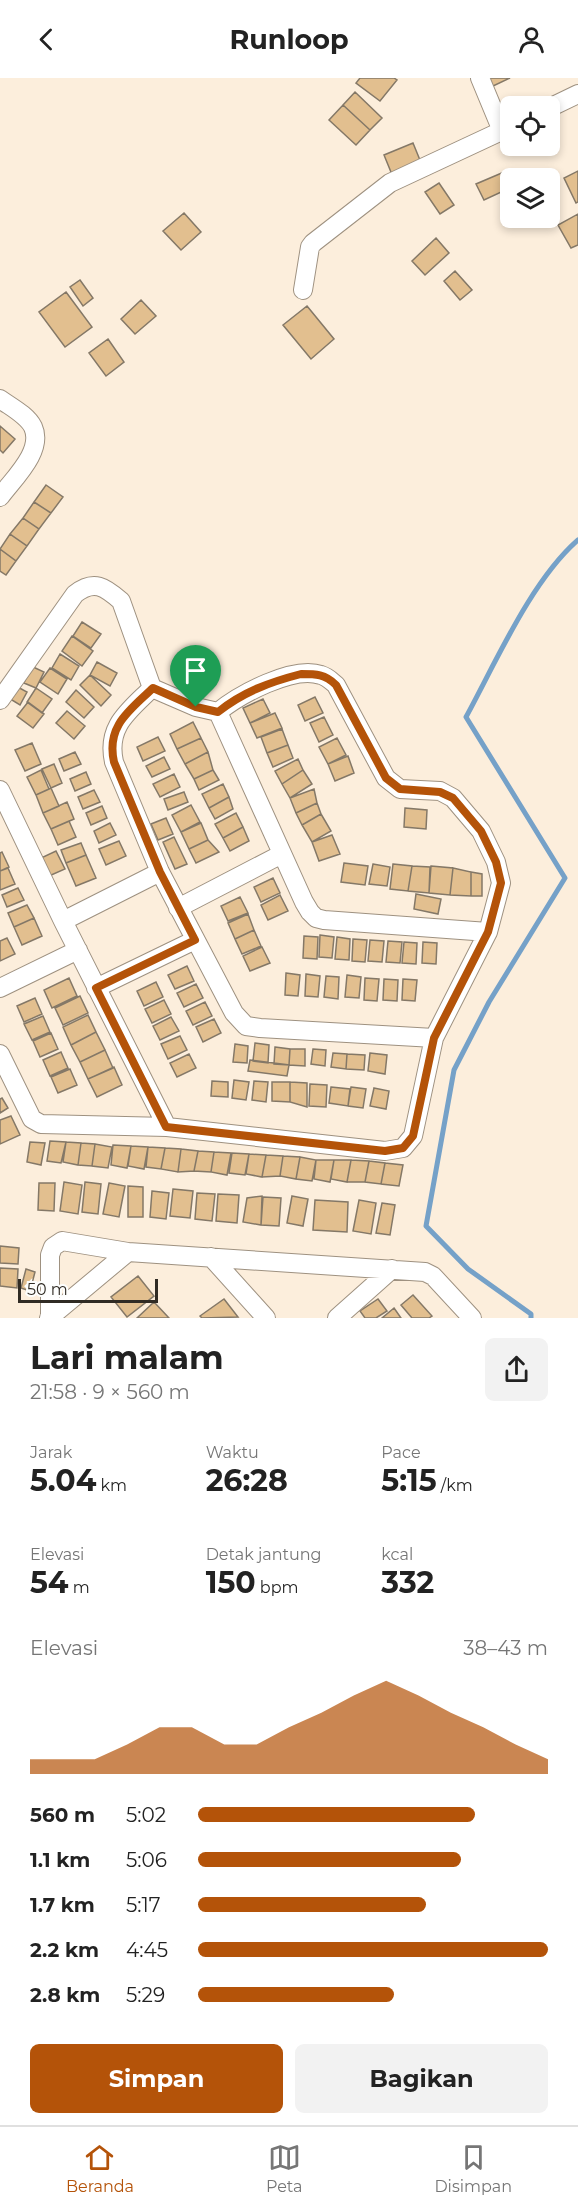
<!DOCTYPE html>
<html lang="id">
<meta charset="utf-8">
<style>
body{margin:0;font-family:Montserrat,sans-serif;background:#f2f2f2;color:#222;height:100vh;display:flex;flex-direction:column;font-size:22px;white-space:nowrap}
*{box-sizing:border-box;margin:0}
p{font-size:20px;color:#767676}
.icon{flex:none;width:33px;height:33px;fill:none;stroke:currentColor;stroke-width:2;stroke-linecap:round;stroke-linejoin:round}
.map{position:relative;height:1240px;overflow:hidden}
.drawer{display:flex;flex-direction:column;background:#fff;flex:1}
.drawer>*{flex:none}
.buttons{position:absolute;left:500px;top:18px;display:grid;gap:12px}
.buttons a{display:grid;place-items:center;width:60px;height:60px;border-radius:9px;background:#fff;box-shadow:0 3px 9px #0003;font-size:30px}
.scale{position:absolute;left:18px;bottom:15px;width:140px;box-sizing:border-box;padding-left:6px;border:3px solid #302b24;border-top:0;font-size:16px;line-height:21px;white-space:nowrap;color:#302b24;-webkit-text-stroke:4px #fdfefd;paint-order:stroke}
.pin{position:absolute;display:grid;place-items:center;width:51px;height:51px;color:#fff;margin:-62px -26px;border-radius:50% 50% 50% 0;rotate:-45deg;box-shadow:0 0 6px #0007}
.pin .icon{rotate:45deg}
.round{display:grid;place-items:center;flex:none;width:63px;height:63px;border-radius:9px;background:#f2f2f2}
.overview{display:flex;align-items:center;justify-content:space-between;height:102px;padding:0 30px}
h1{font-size:33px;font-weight:700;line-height:45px}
.stats{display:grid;grid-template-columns:repeat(3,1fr);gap:9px;height:102px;padding:6px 30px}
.stats div{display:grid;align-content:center}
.stats b{font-size:30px;font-weight:700}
.stats small{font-size:16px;font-weight:400}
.stats p{font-size:16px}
.chart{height:168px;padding:12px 30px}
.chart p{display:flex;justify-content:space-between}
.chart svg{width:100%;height:108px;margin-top:6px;fill:#b45309;opacity:.7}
.primary-button{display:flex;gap:12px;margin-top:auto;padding:12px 30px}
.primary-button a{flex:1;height:69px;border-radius:9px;background:#b45309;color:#fff;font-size:24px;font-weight:700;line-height:69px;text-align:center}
.primary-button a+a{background:#f2f2f2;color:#222}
ul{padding:0 30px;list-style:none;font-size:20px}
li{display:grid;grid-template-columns:96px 72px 1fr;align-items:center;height:45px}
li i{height:15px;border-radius:8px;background:#b45309}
header{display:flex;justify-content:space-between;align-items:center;height:78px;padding:0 30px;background:#fff;font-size:27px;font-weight:700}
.menu{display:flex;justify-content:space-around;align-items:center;height:84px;border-top:2px solid #e0e0e0;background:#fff;font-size:16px;color:#767676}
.menu a{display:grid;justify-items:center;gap:3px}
.menu .current{color:#b45309}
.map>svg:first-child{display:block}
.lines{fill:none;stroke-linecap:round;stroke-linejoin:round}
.stream{stroke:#75a1c8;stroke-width:5}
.building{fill:#e2bf8f;stroke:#847867;stroke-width:1.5}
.minor-casing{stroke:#9e9180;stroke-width:20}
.minor{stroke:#fff;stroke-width:18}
.route-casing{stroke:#fff;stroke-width:12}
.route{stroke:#b45309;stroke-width:8}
</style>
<header><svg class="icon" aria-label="back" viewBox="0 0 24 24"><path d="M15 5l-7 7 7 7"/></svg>Runloop<svg class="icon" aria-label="person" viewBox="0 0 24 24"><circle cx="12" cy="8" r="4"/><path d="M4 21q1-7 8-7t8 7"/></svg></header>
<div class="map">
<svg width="578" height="1240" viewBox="0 0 578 1240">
<rect width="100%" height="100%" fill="#fceedc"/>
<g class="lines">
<path class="stream" d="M531,1240V1236L468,1191L426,1148L454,992L489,924L565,800L466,639C496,584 531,503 578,462"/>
</g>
<path class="building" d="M360,0H394L397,2L380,23L356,5Z
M486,0H510L491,9Z
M355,14L382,40L370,52L343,27Z
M343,27L370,52L356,67L329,42Z
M413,65L422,87L393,99L384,77Z
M578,93V124L576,125L564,100Z
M504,94L510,110L484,122L476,106Z
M439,105L454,127L440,136L425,114Z
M184,135L201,154L181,172L163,153Z
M578,136V167L571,170L558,147Z
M436,160L449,175L425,197L412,183Z
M455,193L472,212L460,222L444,203Z
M80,202L93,220L83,228L70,209Z
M66,214L92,249L65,269L39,234Z
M141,222L156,238L135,256L121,241Z
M307,228L334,261L311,281L283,247Z
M108,261L124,284L106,298L89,275Z
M0,348L15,361L3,375L0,372Z
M46,407L63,419L51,435L34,424Z
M34,424L51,435L39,451L23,440Z
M23,440L39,451L27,468L10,456Z
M10,456L27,468L16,483L0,471Z
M0,471L16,483L6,497L0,493Z
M82,544L101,556L91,570L73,558Z
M72,558L93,573L82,588L62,573Z
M60,576L79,588L71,602L52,590Z
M97,584L117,595L110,608L90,597Z
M31,588L44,594L36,610L24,605Z
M50,590L67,601L58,616L40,604Z
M90,597L111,617L101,628L80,607Z
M14,607L27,614L20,627L7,619Z
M36,610L52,621L42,635L27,624Z
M76,612L94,629L84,640L66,624Z
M315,619L323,635L305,643L298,627Z
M263,621L270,635L250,645L243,630Z
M28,624L44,636L33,650L17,638Z
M67,633L85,648L74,661L56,645Z
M275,635L282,650L257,660L250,645Z
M324,639L333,657L319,664L310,645Z
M193,644L201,660L177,671L170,656Z
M282,651L288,667L267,675L261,659Z
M158,659L165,673L143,683L137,669Z
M201,660L208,674L185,686L177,671Z
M337,660L346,677L328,686L319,669Z
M32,665L41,686L25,693L15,672Z
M288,667L293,680L273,689L267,675Z
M75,674L81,686L64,693L59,681Z
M208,674L213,692L194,701L185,686Z
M348,678L354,695L335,703L328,686Z
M164,679L170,691L152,699L146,688Z
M298,681L303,692L282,706L275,693Z
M54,686L62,705L51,710L42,691Z
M41,692L49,711L36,717L27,699Z
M213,692L219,702L199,712L194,701Z
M303,692L312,706L290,720L282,706Z
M86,694L91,706L75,713L70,701Z
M174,696L180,709L160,719L153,706Z
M223,706L229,719L209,730L202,716Z
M51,710L59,728L43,735L36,717Z
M314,711L317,725L296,735L290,720Z
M94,712L100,724L83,731L78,719Z
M184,714L188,724L168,732L164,721Z
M229,719L233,731L215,741L209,730Z
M67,724L74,741L51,751L43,735Z
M317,725L321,736L302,747L296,735Z
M191,727L200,744L181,754L172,737Z
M102,728L107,740L91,747L86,735Z
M405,730L427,732L426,751L404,749Z
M236,735L243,749L223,760L215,746Z
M321,736L331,753L312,764L302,747Z
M166,740L173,756L158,762L151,746Z
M69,743L76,759L58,767L51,751Z
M110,745L116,757L99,765L94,753Z
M201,745L208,762L189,771L181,754Z
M243,749L249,763L230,773L223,760Z
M332,757L340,776L319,783L312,764Z
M174,759L187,786L175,791L163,764Z
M208,762L219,774L196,785L189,771Z
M119,763L126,778L106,787L99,771Z
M81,765L86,777L66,785L61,772Z
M56,773L65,791L49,798L41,780Z
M2,774L9,789L0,793V775Z
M86,777L96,800L76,808L66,785Z
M344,785L368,788L365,807L341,804Z
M373,786L390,789L387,808L369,806Z
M393,786L412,788L408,813L390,811Z
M412,788L430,789L429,815L408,813Z
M431,788L453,790L450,817L429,815Z
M8,790L15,806L0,812V793Z
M453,790L471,794V818L450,817Z
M471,794L482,796V818H471Z
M273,800L280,815L261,824L254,809Z
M18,810L24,822L7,829L2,817Z
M416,816L441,821L438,836L414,831Z
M280,817L288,833L268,842L261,827Z
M240,819L248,835L228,843L221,828Z
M27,827L34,840L14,849L8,835Z
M248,836L254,852L235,861L228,845Z
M34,840L42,858L22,867L14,849Z
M254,852L261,868L242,876L235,861Z
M320,857L334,859L332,880L319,879Z
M304,858L318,859L317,881L303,880Z
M337,859L350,861L349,882L335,881Z
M7,860L15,876L0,883V863Z
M353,861L367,862L365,884L352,883Z
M370,862L384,863L382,884L368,883Z
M388,863L402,864L400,885L386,884Z
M404,864L417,865L416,886L402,885Z
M423,864L437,865L436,886L422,885Z
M262,869L270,885L250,893L243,878Z
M187,888L194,903L175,911L168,897Z
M286,895L300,897L298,918L285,917Z
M306,896L320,898L318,919L305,918Z
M347,897L361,899L359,920L345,919Z
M326,898L339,899L338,921L324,919Z
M69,900L77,918L52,930L44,912Z
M365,900L379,901L377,923L364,922Z
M384,901L398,902L397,923L383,922Z
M403,901L417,902L415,923L402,922Z
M156,904L163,919L144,928L137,913Z
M196,906L203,920L184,929L177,915Z
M80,918L88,935L63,947L55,930Z
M35,920L42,936L24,944L17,928Z
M164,922L171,936L152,945L145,931Z
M205,924L212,938L193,947L186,933Z
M88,937L96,954L71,967L63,949Z
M43,938L50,954L32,962L24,946Z
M171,939L179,953L160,962L153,948Z
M214,941L221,955L203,964L196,949Z
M96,954L105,972L80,984L71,967Z
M51,955L58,971L40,979L33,963Z
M180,958L187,972L168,981L161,966Z
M255,965L269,967L268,985L253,983Z
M235,966L248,968L247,985L233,984Z
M275,969L290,971L289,987L274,986Z
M290,971H305V988L289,987Z
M313,971L326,972L325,988L311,986Z
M105,972L113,990L88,1001L80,984Z
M61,974L68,990L50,998L43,982Z
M333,975L347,976L346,991L331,989Z
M370,975L387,977L385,996L368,993Z
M189,976L196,990L177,999L170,985Z
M347,976L365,977L364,992L346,991Z
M250,982L289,987L287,998L248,993Z
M114,989L122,1007L97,1019L88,1001Z
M70,991L77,1007L58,1015L51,999Z
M234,1002L249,1004L246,1022L232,1020Z
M212,1003L228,1004V1019L211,1018Z
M254,1003L268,1004L266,1024L252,1022Z
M272,1004H290V1024L272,1023Z
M290,1004L307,1005V1029L290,1024Z
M310,1006L327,1007L326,1029L309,1028Z
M331,1009L350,1011L348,1028L329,1025Z
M351,1009L366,1011L363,1030L348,1028Z
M374,1010L389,1013L386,1031L370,1028Z
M2,1020L8,1030L0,1035V1021Z
M11,1038L20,1057L0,1066V1042Z
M50,1063L66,1064L61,1085L47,1083Z
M30,1064L45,1065L41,1087L27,1084Z
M66,1064L81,1065L78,1087L63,1084Z
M81,1065L95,1066L92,1088L78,1087Z
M95,1066L112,1069L108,1090L92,1088Z
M113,1067L131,1068L127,1090L111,1087Z
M131,1068L148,1069L144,1091L128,1088Z
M148,1069L165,1070L161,1091L146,1089Z
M165,1070L181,1071L178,1094L161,1091Z
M181,1071L198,1073L194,1093L178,1094Z
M198,1073L214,1074L211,1094L194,1093Z
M214,1074L231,1075L227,1097L211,1094Z
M232,1075L249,1076L245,1097L229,1095Z
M249,1076L266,1077L262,1099L246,1096Z
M266,1077L283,1078L280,1098L262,1099Z
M283,1078L300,1079L296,1101L280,1098Z
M300,1079L316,1082L312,1103L296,1101Z
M316,1082H334L330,1104L314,1101Z
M334,1082H351L347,1104L331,1101Z
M351,1082L369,1083L365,1104H347Z
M369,1083L385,1085L381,1106L365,1104Z
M385,1085L403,1087L399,1108L381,1106Z
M64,1104L82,1107L78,1136L60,1133Z
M85,1104L101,1106L98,1136L82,1134Z
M39,1105H55L54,1133L38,1132Z
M109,1105L125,1108L119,1139L103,1136Z
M128,1108L143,1109V1139H128Z
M173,1111L193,1113L190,1140L170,1138Z
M152,1113L169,1115L166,1141L150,1139Z
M197,1115L215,1116L212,1143L195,1141Z
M218,1116L239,1117L237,1145L216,1143Z
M262,1118L261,1147L243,1144L247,1120Z
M292,1118L308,1121L303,1148L287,1145Z
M263,1119L281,1120L279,1148L261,1147Z
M315,1122L348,1124L347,1154L313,1152Z
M359,1122L376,1125L371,1156L353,1153Z
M382,1125L395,1127L390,1157L376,1155Z
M0,1168L19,1170L18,1186L0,1185Z
M0,1190L18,1191L17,1210L0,1208Z
M26,1191L35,1194L30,1213L21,1210Z
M138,1198L154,1218L127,1239L111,1219Z
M413,1217L432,1238L429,1240H412L401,1227Z
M224,1221L238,1239L202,1240L200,1238Z
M378,1221L387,1233L376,1240H365L360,1233Z
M154,1224L169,1240H137Z
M394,1230L401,1240H382Z"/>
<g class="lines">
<g class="minor-casing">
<path id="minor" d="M480,0L502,53
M549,30L578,16
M303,212L310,169L313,165L390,105L510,49
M0,321C11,329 27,337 33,349C44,373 13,401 0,419
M152,610C129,633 106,648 114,684L160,794L234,935L246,948L260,950L434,960
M0,622L75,516C94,501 105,509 121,523L152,610L196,629L218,634C239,617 293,587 321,597C328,599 331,603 336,607L386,700L400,711L440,713L453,720L481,753L496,784L501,805L488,854L434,960L413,1058L403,1070L385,1073L167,1049L41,1046L32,1041L0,976
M218,634L304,824L310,834L316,840L324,842L488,854
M0,712L63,843L167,1049
M178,830L282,776
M63,843L160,794
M0,910L78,872
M96,910L195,862
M211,1179L266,1240
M49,1240L128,1174
M50,1240V1177L53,1169L62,1163L128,1174L425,1194L433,1198L472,1240
M337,1240L392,1191"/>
</g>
<use href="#minor" class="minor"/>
</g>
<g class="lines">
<g class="route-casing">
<path id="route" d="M301,596C316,596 325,596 336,607L386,700L400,711L440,714L453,720L481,753L496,784L501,805L488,854L434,960L413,1058L403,1070L385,1073L166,1049L96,910L195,862L160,794L114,684C106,648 129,633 153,610L196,629L218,634C243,614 270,604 301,596Z"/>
</g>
<use href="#route" class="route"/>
</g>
</svg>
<div class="buttons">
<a><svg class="icon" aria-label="locate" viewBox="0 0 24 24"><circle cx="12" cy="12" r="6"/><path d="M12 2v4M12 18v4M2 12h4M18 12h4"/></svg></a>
<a><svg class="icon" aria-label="layers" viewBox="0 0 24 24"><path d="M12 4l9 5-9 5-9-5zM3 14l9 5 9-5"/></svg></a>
</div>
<div class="scale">50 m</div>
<div class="pin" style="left:196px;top:629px;background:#1e9e55"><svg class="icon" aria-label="arrive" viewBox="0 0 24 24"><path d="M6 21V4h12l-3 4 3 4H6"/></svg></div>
</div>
<section class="drawer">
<div class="overview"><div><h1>Lari malam</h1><p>21:58 · 9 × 560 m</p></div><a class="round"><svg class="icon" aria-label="share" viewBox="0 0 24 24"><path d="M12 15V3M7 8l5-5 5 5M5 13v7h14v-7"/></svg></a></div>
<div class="stats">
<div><p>Jarak</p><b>5.04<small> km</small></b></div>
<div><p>Waktu</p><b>26:28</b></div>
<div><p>Pace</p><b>5:15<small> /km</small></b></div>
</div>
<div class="stats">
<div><p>Elevasi</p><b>54<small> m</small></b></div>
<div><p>Detak jantung</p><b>150<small> bpm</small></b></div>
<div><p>kcal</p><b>332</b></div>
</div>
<div class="chart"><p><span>Elevasi</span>38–43 m</p>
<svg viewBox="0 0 160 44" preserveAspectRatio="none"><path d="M0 44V38L10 38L20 38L30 32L40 25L50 25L60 32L70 32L80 25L90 19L100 12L110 6L120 12L130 19L140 25L150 32L160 38V44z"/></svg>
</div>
<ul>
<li><b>560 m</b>5:02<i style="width:79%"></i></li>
<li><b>1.1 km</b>5:06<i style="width:75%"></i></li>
<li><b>1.7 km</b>5:17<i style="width:65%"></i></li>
<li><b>2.2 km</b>4:45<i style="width:100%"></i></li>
<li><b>2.8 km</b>5:29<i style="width:56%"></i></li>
</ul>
<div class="primary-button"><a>Simpan</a><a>Bagikan</a></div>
</section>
<nav class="menu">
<a class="current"><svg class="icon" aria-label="home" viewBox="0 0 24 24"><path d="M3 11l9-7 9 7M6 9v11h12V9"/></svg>Beranda</a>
<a><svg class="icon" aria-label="map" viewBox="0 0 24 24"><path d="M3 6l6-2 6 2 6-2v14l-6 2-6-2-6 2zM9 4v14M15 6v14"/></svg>Peta</a>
<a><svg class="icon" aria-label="saved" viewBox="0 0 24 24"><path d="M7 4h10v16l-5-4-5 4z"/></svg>Disimpan</a>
</nav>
